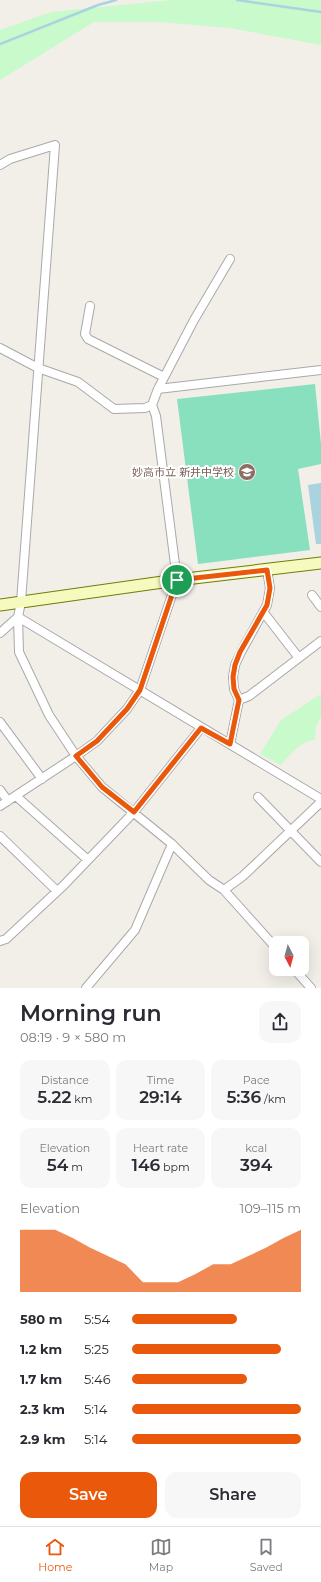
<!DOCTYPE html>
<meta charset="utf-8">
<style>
body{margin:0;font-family:Montserrat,"Noto Sans JP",sans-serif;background:#f7f7f7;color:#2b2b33;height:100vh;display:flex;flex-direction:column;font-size:15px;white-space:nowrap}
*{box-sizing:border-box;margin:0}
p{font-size:13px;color:#7c7c81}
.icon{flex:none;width:22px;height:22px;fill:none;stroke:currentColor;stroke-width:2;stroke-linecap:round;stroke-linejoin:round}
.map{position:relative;height:988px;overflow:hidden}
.sheet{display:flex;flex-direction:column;background:#fff;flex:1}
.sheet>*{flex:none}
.needle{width:26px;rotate:174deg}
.buttons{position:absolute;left:269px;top:936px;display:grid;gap:8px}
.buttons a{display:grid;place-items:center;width:40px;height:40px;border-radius:8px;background:#fff;box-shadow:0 4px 16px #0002;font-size:20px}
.pin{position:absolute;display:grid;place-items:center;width:34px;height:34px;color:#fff;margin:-17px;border:2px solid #fff;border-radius:50%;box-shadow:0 1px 4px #0007}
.round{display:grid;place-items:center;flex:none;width:42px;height:42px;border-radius:12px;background:#f7f7f7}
.head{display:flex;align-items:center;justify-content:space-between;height:68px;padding:0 20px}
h1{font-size:22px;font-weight:600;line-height:30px}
.figures{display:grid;grid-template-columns:repeat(3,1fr);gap:6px;height:68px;padding:4px 20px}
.figures div{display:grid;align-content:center;border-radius:10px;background:#f7f7f7;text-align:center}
.figures b{font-size:17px;font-weight:600}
.figures small{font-size:11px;font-weight:400}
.figures p{font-size:11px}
.chart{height:112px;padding:8px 20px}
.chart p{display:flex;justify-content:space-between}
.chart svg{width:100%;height:72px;margin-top:4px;fill:#ea580c;opacity:.7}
.cta{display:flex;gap:8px;margin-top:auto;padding:8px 20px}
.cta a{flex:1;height:46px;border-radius:12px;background:#ea580c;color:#fff;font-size:16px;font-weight:600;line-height:46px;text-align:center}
.cta a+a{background:#f7f7f7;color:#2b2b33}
ul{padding:0 20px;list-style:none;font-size:13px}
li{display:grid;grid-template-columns:64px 48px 1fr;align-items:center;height:30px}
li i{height:10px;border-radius:5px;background:#ea580c}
.tabs{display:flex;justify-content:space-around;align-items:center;height:56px;border-top:1px solid #e1e1e2;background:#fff;font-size:11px;color:#7c7c81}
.tabs a{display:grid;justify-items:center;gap:2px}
.tabs .active{color:#ea580c}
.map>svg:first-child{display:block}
.park{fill:#c8facc}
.pitch{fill:#88e0be}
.water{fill:#aad3df}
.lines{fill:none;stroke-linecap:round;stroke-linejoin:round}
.stream{stroke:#aad3df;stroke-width:2.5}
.street-casing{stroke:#a9a9a9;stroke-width:10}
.secondary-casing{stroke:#707d05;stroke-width:13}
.street{stroke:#fff;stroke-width:8}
.secondary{stroke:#f7fabf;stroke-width:11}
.route-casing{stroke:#fff;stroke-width:8}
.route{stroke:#ea580c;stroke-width:5}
.labels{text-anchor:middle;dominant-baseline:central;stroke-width:4;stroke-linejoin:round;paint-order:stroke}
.education-label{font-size:11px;fill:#785e54;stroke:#fff;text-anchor:end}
</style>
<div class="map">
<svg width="321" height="988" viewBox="0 0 321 988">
<rect width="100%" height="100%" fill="#f2efe9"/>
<path class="park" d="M171,0H321V45L230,28L159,22H94L0,80V30L51,12Z
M321,694V717L316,727L315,740C300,741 290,755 281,765L260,754L281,720Z"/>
<path class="pitch" d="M315,384L321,444V464L298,469L310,550L198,564L177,399Z"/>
<path class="water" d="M321,483V544H316L308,485Z"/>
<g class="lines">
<path class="stream" d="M237,0L321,12
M0,44L98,5L116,0"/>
<g class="street-casing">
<path id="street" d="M0,165L10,159L55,145L21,602L18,617L19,652L49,715L76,756L102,787L172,844L209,880L224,890L276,948
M90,306L85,334L88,339L164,377
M0,348L38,368L78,382L114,409L145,408L152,405
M158,389L321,370
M312,595L321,607
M264,613L299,658
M18,617L321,799
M0,633L18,617
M239,700L249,696L321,641
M0,722L42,779
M230,744L239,700L234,689L233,677L235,665L241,652L267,605L270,588L267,570
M0,790L8,801
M16,796L88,860
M258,797L321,862
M0,806L76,756L97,741L127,709L140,690L177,580L156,416L152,405L158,389L194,320L230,259
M0,836L57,891
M224,890L243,876L321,802
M0,941L6,939L64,885L134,812L201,728
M294,969L311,988
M86,988L135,930L172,844"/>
</g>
<g class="secondary-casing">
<path id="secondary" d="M0,605L177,580L321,563"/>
</g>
<use href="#street" class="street"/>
<use href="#secondary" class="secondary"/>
</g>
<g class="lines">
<g class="route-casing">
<path id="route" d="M267,570L270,588L267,605L240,652L235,665L233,677L234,689L239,700L230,744L201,728L134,812L102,787L76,756L97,741L127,709L140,690L177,580Z"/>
</g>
<use href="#route" class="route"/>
</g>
<defs>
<g id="school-disc" transform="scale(0.9)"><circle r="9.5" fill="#8d6e63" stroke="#fff"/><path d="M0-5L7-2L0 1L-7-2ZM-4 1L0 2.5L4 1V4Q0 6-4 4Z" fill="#fff"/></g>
</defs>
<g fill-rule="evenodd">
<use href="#school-disc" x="247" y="472"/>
</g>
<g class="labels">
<g class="education-label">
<text x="234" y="472">妙高市立 新井中学校</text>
</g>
</g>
</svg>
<div class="buttons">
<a><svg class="needle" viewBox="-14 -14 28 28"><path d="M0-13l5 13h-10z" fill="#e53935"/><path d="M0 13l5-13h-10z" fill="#7c7c81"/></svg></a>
</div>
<div class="pin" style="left:177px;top:580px;background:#1e9e55"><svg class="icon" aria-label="arrive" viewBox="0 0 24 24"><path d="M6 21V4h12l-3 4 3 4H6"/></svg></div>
</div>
<section class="sheet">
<div class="head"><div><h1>Morning run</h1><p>08:19 · 9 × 580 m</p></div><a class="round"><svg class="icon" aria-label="share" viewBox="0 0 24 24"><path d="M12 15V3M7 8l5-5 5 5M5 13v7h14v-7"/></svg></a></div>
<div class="figures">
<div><p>Distance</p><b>5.22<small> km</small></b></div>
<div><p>Time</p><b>29:14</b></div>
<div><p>Pace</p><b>5:36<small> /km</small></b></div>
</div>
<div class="figures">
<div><p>Elevation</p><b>54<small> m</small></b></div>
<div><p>Heart rate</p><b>146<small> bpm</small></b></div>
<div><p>kcal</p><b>394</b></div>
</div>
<div class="chart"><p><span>Elevation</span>109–115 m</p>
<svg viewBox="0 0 160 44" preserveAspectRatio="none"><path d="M0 44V6L10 6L20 6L30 11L40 17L50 22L60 27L70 38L80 38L90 38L100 33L110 27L120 27L130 22L140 17L150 11L160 6V44z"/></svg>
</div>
<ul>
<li><b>580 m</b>5:54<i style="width:62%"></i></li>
<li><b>1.2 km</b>5:25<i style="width:88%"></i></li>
<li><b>1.7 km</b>5:46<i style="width:68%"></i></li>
<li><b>2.3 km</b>5:14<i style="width:100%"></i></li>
<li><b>2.9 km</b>5:14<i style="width:100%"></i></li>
</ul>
<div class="cta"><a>Save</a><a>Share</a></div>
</section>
<nav class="tabs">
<a class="active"><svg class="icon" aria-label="home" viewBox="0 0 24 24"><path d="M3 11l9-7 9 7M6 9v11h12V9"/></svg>Home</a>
<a><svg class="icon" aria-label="map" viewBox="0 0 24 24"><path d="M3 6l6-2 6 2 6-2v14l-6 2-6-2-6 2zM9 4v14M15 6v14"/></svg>Map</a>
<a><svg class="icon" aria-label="saved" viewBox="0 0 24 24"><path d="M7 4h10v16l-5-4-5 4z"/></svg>Saved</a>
</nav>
